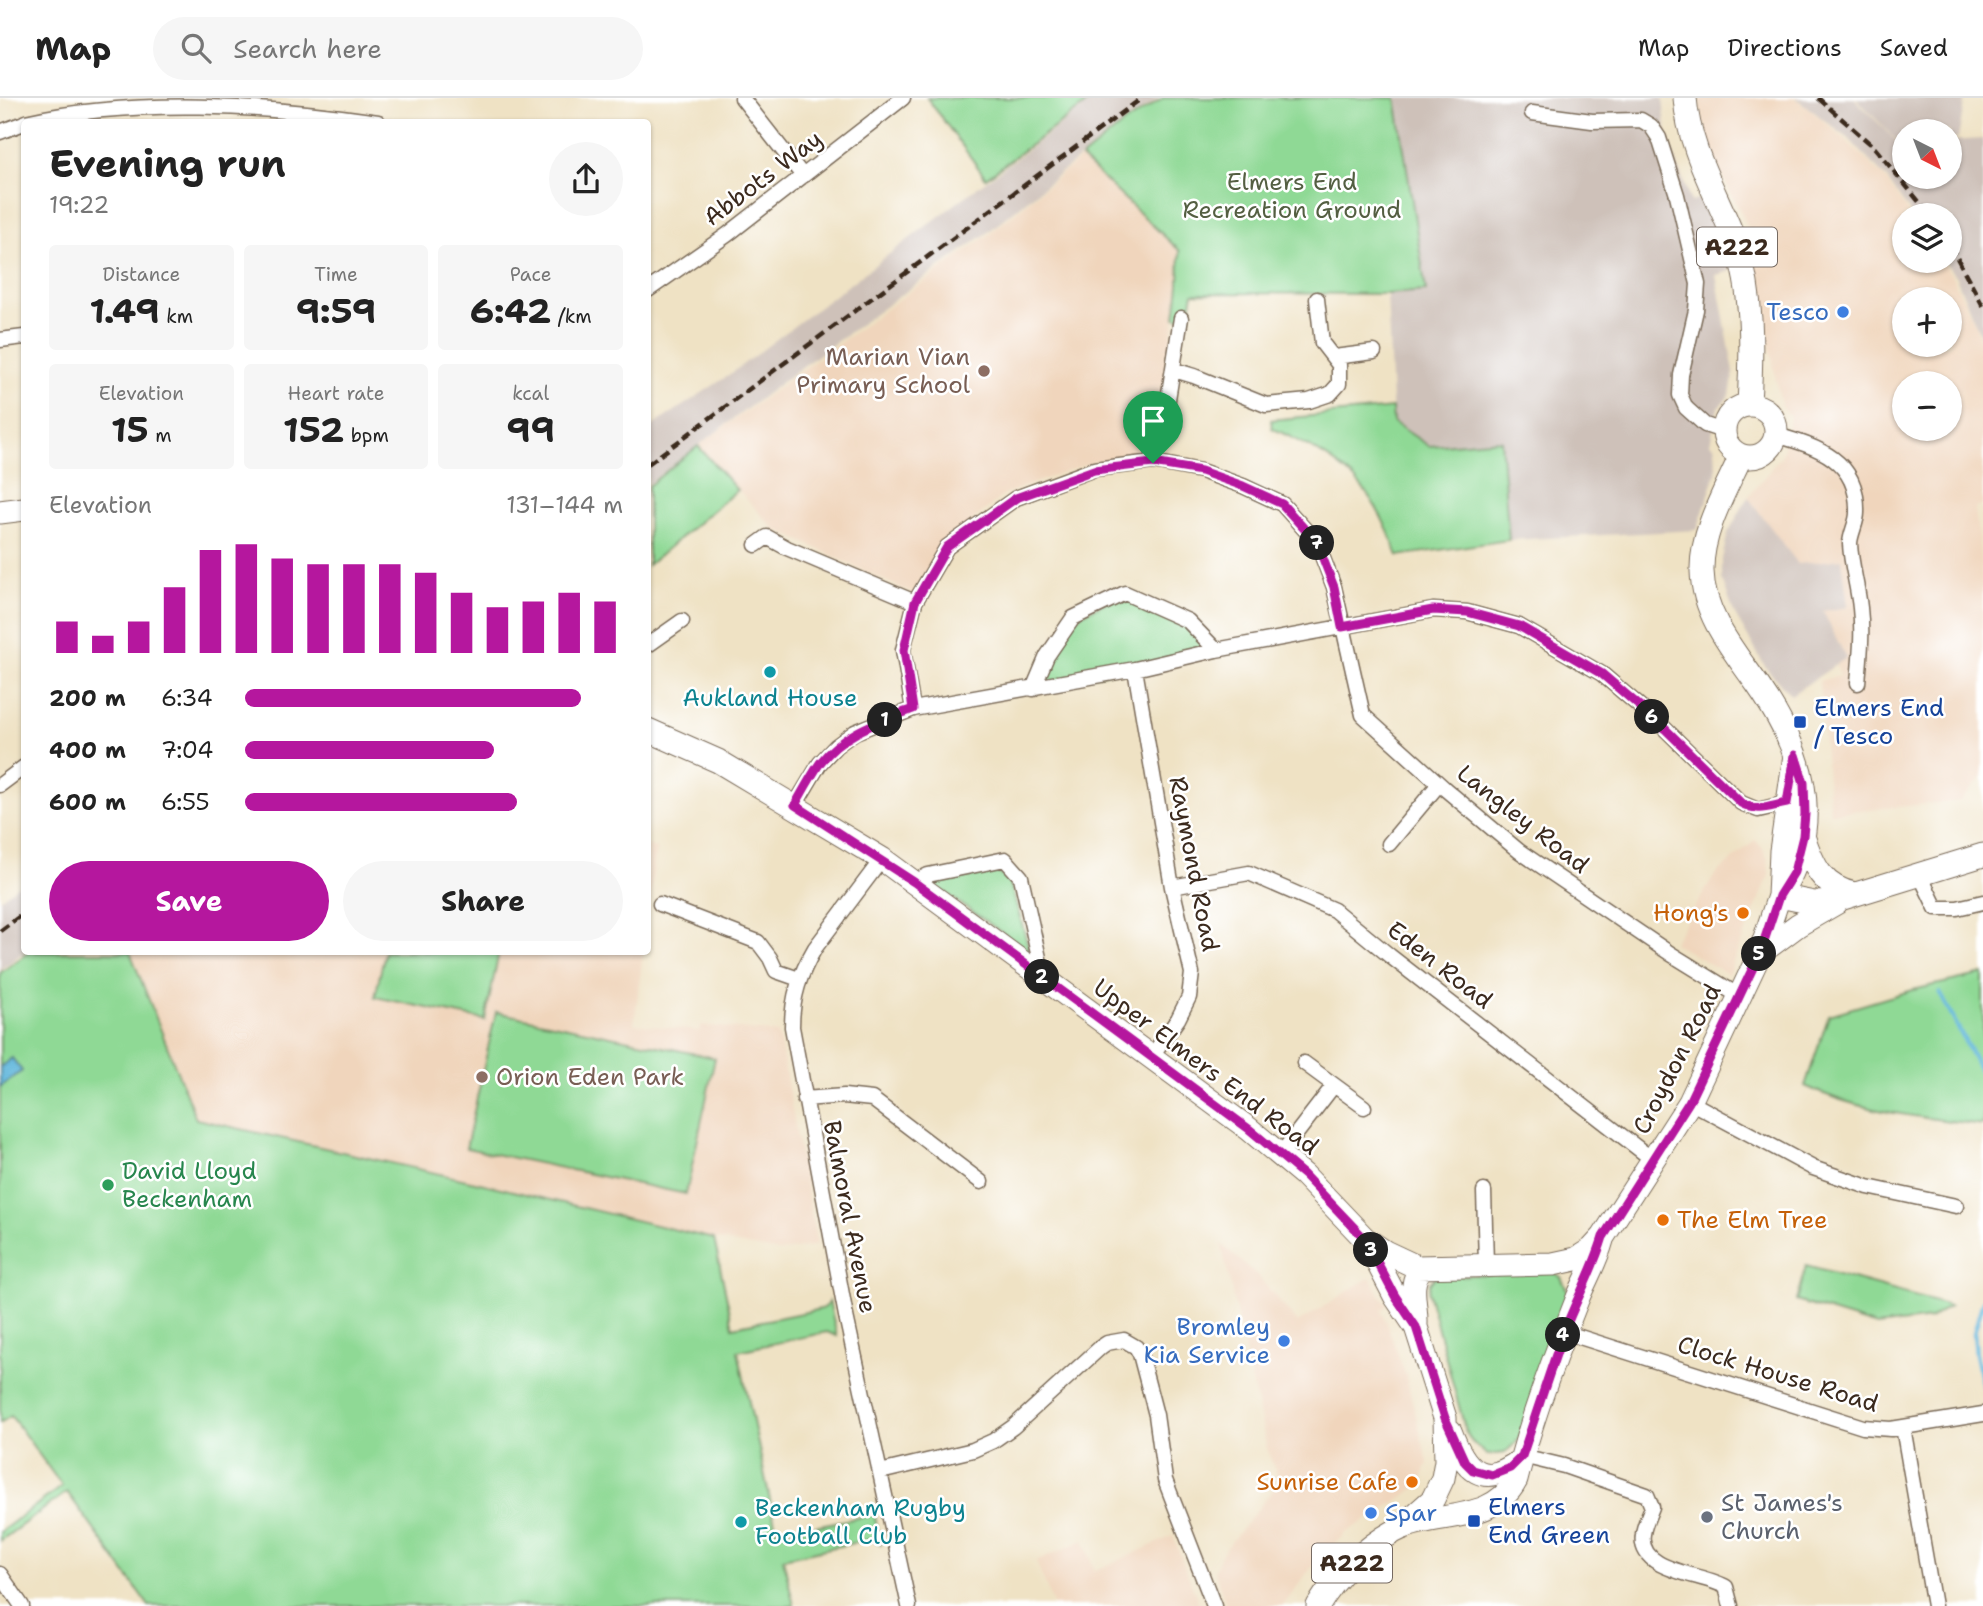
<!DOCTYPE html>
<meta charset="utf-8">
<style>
body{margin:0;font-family:"Shantell Sans",sans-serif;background:#f6f6f6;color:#222;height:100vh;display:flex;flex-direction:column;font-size:26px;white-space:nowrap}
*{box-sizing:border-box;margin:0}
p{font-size:23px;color:#767676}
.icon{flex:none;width:38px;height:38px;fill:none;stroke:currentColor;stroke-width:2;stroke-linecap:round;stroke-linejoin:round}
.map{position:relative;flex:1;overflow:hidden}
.details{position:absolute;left:21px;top:21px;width:630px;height:836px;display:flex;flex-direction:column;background:#fff;border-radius:7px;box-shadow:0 2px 5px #0004}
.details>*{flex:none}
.needle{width:46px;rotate:138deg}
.controls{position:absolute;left:1892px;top:21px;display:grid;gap:14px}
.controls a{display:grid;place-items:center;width:70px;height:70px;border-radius:50%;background:#fff;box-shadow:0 2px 5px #0004;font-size:35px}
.pin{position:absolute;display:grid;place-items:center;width:60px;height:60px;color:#fff;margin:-72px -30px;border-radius:50% 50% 50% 0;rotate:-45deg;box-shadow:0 0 7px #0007}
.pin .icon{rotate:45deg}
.km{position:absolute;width:35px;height:35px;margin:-18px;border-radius:50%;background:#222;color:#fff;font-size:19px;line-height:35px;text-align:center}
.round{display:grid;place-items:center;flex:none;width:74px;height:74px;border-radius:37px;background:#f6f6f6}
.head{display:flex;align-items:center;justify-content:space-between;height:119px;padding:0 28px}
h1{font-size:38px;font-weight:700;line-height:52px}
.metrics{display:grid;grid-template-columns:repeat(3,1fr);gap:10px;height:119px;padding:7px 28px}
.metrics div{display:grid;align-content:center;border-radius:7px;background:#f6f6f6;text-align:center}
.metrics b{font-size:35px;font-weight:700}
.metrics small{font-size:19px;font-weight:400}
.metrics p{font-size:19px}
.chart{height:196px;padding:14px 28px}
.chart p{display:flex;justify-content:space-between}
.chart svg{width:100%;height:126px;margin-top:7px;stroke:#b5179e;stroke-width:6}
.action{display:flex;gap:14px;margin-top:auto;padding:14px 28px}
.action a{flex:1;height:80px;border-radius:42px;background:#b5179e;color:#fff;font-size:28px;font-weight:700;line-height:80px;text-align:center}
.action a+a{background:#f6f6f6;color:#222}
ul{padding:0 28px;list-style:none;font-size:23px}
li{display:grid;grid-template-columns:112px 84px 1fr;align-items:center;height:52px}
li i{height:18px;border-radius:9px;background:#b5179e}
header{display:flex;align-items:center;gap:42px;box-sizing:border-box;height:98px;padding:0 35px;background:#fff;border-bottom:2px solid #e0e0e0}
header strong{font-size:33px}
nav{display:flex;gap:38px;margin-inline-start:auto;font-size:24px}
.search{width:490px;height:63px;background:#f6f6f6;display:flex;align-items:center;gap:18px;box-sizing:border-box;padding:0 24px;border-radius:38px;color:#767676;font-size:26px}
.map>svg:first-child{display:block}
.built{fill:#f0d5bc;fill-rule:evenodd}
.industrial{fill:#cec1b9}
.green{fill:#8fd995;stroke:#65825a;stroke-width:2}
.water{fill:#5eb6db;stroke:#4c707c;stroke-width:2}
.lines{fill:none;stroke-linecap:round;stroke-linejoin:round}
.stream{stroke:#5eb6db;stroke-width:4.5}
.street-casing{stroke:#7a6a58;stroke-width:17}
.primary-casing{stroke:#7a6a58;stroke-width:25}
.street{stroke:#fff;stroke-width:14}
.primary{stroke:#fff;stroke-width:23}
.rail{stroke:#3b2a1e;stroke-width:4.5;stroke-dasharray:10 5;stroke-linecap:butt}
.route-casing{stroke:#fff;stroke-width:14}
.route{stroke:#b5179e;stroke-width:9}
.shop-dot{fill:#3f7fe0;stroke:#fff;stroke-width:2.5}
.education-dot{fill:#8d6e63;stroke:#fff;stroke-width:2.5}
.culture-dot{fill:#0f9aa8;stroke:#fff;stroke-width:2.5}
.transit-dot{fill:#1a4fb4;stroke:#fff;stroke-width:2.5}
.food-dot{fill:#e8710a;stroke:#fff;stroke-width:2.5}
.leisure-dot{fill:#2e9e5b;stroke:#fff;stroke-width:2.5}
.worship-dot{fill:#6b7280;stroke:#fff;stroke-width:2.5}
.labels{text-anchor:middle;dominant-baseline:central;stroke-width:5;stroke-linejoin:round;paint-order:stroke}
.shield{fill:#fff;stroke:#766a62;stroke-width:2}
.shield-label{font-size:23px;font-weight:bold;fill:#3b2a1e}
.street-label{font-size:24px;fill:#3b2a1e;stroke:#fff}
.park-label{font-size:24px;fill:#545f42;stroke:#fff}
.shop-label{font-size:24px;fill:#366cbe;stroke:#fff;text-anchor:end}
.education-label{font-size:24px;fill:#785e54;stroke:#fff;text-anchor:end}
.culture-label{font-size:24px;fill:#0d838f;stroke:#fff}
.transit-label{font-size:24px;fill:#164399;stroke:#fff;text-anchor:start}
.food-label{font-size:24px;fill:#c56008;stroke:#fff;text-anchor:end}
.leisure-label{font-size:24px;fill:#27864d;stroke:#fff;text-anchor:start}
.worship-label{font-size:24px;fill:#5b616d;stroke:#fff;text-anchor:start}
</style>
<header>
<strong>Map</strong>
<div class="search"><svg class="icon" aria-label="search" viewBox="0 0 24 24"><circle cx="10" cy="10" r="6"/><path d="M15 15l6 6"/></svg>Search here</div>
<nav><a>Map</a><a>Directions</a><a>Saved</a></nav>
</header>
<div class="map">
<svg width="1983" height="1508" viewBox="0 0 1983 1508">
<rect width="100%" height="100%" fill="#fff"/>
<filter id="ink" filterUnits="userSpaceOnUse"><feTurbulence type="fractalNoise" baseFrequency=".0143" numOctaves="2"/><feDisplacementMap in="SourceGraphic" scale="14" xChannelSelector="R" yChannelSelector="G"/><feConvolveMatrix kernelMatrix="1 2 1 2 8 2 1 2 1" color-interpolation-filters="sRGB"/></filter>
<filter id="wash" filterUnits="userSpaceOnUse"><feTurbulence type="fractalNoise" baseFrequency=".00686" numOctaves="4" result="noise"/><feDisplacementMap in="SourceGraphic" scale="28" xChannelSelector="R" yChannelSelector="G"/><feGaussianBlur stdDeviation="1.57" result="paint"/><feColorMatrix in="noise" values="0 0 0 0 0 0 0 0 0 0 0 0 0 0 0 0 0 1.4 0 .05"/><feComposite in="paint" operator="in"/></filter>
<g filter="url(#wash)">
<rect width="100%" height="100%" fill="#efe2c4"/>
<path class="built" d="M1699,0H1794L1807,9L1847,43L1883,78L1910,117H1904V163H1942L1952,178L1975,226L1983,253V407L1975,410L1983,484V678L1960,703L1830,715L1819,583L1839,578L1837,566L1846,560L1823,513L1842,462L1798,467L1748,399L1782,357L1790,318L1781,308L1747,127L1709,51L1701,18ZM1904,201H1950V247H1904ZM1904,285H1950V331H1904Z
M1081,60L1180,153L1179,187L1174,227L1158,319L1142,357L1092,364L1004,396L941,449L914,496L780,433L778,435L698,348L988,137Z
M1755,742L1763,751L1768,763L1769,778L1728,876L1673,845L1715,777Z
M648,747L656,751L648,816Z
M130,854H643L634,926L700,933L701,927L778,935L817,1147L779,1154L714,1141L484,1086L195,1021Z
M1221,1146L1258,1178L1298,1225L1370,1179L1387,1208L1381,1211L1406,1278L1428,1365L1422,1382L1411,1394L1347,1434L1318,1460L1283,1508H1227L1214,1473L1221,1457L1279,1384L1267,1350Z
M1173,1438L1200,1508H1054L1036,1463L1084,1442L1095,1473Z"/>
<path class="industrial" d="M1096,0H1160L1122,25L987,135L811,262L648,386V331L729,277Z
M1396,0H1663L1667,38L1691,104L1704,100L1730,173L1716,177L1734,274L1730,297L1718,309L1710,345L1715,349L1716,375L1697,432L1509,442L1501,342L1429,348L1393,324L1387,196L1426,192Z
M1796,0H1854L1896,43H1904V79H1950V43L1983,41V244L1956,179L1944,163H1950V117H1912L1886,80L1850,42Z
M1856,0H1965L1958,41H1950V33H1904V41H1895Z
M1748,399L1798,466L1842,461L1848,509L1823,513L1846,560L1791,597L1766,570L1734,515L1722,481V461L1728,435Z
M24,783V854L0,872V801Z"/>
<path class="green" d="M927,0H1094L986,80Z
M1163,0H1396L1426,193L1387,196L1193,195L1188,221L1175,219L1179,187L1180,153L1081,60L1123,26Z
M1392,310L1393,324L1429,348L1501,342L1509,442L1398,458C1370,381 1343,364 1272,330L1271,322Z
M698,348L737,392L648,467V388Z
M1125,495L1188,523L1216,552L1033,591L1073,520Z
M997,774L1010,785L1030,854L931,785Z
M29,854H130L196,1021L484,1086L714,1141L733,1229L821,1211L826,1208L829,1203L837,1238L827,1234L738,1253L777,1435L868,1418L873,1410L881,1446L872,1441L783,1460L794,1508H149L67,1394L0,1443V1434L62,1388L11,1318L0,1325V875Z
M385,854H499L485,922L375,899Z
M1983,876V1027C1922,1019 1862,1015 1805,988L1829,917L1913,892Z
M496,914L715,960L686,1096L466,1050Z
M1806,1168L1950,1208L1930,1221L1877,1228L1796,1203Z
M1551,1173L1561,1179L1568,1195L1519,1341L1505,1355L1487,1357L1472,1344L1466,1334L1428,1194L1430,1185L1435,1179Z"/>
<path class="water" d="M12,960L22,973L0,989V969Z"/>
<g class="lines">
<path class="stream" d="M1940,895L1983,978
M1983,1203L1974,1235L1976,1256L1983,1288"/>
</g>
</g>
<g filter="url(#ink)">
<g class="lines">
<g class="street-casing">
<path id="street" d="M742,0L803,78
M1532,15L1592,23L1641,22L1651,28L1659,40L1677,97L1698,186L1696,212L1681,277L1680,297L1686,310L1705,327L1723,333
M25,24C132,0 268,7 378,24
M0,34L24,25
M648,192L727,137L903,0
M0,242L24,239
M1334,259L1374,254
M1174,272L1194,278L1266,307L1309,303L1330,296L1339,286V267L1322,245L1317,201
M1776,337C1818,349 1859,362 1857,415C1857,425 1850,436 1850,446C1851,467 1858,489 1860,510C1863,536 1860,560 1858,585
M1153,364V350L1165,320L1181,220
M756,447L767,439L787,450L915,504
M648,547L682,523
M1135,571L1172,789L1192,875L1189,899L1178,921L1151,959
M1033,591L1047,558L1073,520L1125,495L1188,523L1216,552
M913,611L903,552L915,504L947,449L1016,400L1094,371L1153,364L1201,373L1243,388L1282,406L1317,445L1334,489L1363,617L1445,691L1519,753L1671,856L1739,898
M0,687L24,669
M795,707L820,665L836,648L855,634L913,611L1135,571L1216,552L1433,512L1467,514L1519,528L1602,576L1657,623L1741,705L1758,712L1787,705
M1389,746L1439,686
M882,761L815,850C800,876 792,898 792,929L846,1218L909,1508
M1920,777L1936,810H1957L1983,804
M914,784L928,777L1005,761L1021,779L1039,860L1038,876
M1172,789L1249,775L1334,812L1390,858L1653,1062
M660,806L758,844L770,860L776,873L799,881
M1304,965L1364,1009
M804,1001L844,998L872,1001L981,1084
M1690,1004L1813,1070L1868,1089L1956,1108
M1280,1057L1334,987
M1484,1093L1486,1166
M1564,1234L1863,1329L1891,1331L1983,1316
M1903,1329L1934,1508
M1522,1358L1564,1368L1647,1397L1652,1409C1649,1417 1644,1427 1643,1436C1637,1475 1703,1475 1726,1489L1731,1508
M880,1374L973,1352L993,1343L1013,1329L1101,1249L1107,1245L1124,1242L1136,1249L1140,1256L1156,1317L1165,1382L1214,1508
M0,1476L22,1508"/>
</g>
<g class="primary-casing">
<path id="primary" d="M1685,0C1689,52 1716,94 1734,141C1754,192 1752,253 1749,306
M1724 333a26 26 0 1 1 52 0a26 26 0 1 1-52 0Z
M1741,358C1725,393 1701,434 1702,473C1703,517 1734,553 1757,586C1802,650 1826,722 1782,793
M0,414L24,411
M648,632L718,663L882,761L1249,1031L1304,1077L1365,1141L1385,1154L1417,1169L1553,1166L1576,1161L1592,1151L1603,1139L1690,1004L1760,855L1779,798L1781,753L1795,657
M1803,738C1813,767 1822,790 1855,796
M1779,798L1814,805L1830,804L1983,757
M1760,855L1798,827L1836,805
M1367,1144L1395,1198L1416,1229L1445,1320L1446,1363L1443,1380L1433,1401L1407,1424
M1416,1226C1417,1207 1407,1185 1422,1170
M1450,1333C1465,1372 1482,1392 1521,1362
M1318,1508C1336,1478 1364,1450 1395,1433C1436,1412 1492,1427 1516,1382C1531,1321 1554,1260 1577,1202C1585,1182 1596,1164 1602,1142"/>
</g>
<use href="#street" class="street"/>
<use href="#primary" class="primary"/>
<path class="rail" d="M1818,0L1874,49L1930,117
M1950,147L1983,208
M648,366L1142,0
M0,833L24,815"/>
</g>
</g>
<g class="lines" filter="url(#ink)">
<g class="route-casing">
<path id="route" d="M1153,365L1201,373L1243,388L1282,406L1317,445L1334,489L1342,529L1433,512L1467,514L1519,528L1602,576L1657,623L1741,705C1759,715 1769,708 1787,705L1795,657L1804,685L1805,716L1803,738L1794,774L1779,798L1760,855L1689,1004L1603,1139C1593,1172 1576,1202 1564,1234C1549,1275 1536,1317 1522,1358L1510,1370L1492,1377L1473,1372L1465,1364L1445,1320L1416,1229L1395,1198L1365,1141L1304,1077L1249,1031L914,784L795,707C803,693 811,678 820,665C844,634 879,624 913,611L904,552L915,504L947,449L1016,400L1094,372Z"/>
</g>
<use href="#route" class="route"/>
</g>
<g class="shop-dot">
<circle cx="1843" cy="214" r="7"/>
<circle cx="1284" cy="1243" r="7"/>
<circle cx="1371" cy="1415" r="7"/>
</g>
<g class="education-dot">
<circle cx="984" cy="273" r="7"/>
<circle cx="482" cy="979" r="7"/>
</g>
<g class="culture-dot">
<circle cx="770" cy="574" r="7"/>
<circle cx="741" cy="1424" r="7"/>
</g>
<g class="transit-dot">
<rect x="1793" y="617" width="14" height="14" rx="3.5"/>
<rect x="1467" y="1416" width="14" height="14" rx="3.5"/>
</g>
<g class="food-dot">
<circle cx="1743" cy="815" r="7"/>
<circle cx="1663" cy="1122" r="7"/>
<circle cx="1412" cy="1384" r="7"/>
</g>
<circle class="leisure-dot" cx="108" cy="1087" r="7"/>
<circle class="worship-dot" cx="1707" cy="1419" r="7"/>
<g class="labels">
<g class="shield">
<rect x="1697" y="129.5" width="80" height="39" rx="5"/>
<rect x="1312" y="1445.5" width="80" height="39" rx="5"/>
</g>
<g class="shield-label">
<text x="1737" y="149">A222</text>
<text x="1352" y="1465">A222</text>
</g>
<g class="street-label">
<text transform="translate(763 80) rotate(-37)">Abbots Way</text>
<text transform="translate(1523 721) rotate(38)">Langley Road</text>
<text transform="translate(1194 766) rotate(79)">Raymond Road</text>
<text transform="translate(1440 867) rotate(38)">Eden Road</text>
<text transform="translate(1677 961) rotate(-63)">Croydon Road</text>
<text transform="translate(1206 969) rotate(37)">Upper Elmers End Road</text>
<text transform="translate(850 1119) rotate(79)">Balmoral Avenue</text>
<text transform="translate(1778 1276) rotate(17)">Clock House Road</text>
</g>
<g class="park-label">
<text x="1292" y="84">Elmers End<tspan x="1292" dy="28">Recreation Ground</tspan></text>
</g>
<g class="shop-label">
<text x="1829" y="214">Tesco</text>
<text x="1270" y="1229">Bromley<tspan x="1270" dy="28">Kia Service</tspan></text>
<text x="1385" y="1415" text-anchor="start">Spar</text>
</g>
<g class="education-label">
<text x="970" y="259">Marian Vian<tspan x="970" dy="28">Primary School</tspan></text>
<text x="496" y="979" text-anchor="start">Orion Eden Park</text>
</g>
<g class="culture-label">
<text x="770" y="600">Aukland House</text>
<text x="755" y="1410" text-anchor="start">Beckenham Rugby<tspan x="755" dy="28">Football Club</tspan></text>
</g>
<g class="transit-label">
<text x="1814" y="610">Elmers End<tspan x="1814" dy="28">/ Tesco</tspan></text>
<text x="1488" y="1409">Elmers<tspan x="1488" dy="28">End Green</tspan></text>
</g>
<g class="food-label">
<text x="1729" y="815">Hong's</text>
<text x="1677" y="1122" text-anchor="start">The Elm Tree</text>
<text x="1398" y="1384">Sunrise Cafe</text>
</g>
<g class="leisure-label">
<text x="122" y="1073">David Lloyd<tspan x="122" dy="28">Beckenham</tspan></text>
</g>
<g class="worship-label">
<text x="1721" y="1405">St James's<tspan x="1721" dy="28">Church</tspan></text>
</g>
</g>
</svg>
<div class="controls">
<a><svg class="needle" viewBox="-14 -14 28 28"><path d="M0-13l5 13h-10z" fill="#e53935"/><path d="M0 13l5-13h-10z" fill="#767676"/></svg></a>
<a><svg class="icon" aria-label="layers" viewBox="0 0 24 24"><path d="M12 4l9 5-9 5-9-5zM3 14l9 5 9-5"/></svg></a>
<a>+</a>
<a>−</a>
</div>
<div class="pin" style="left:1153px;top:365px;background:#1e9e55"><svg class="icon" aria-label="arrive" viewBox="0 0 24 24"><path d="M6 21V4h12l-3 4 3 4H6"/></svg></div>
<b class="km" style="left:885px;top:622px">1</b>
<b class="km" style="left:1042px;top:879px">2</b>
<b class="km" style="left:1371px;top:1152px">3</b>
<b class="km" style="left:1563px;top:1237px">4</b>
<b class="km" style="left:1759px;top:856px">5</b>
<b class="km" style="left:1652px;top:619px">6</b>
<b class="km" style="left:1317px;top:445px">7</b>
<section class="details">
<div class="head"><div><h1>Evening run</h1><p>19:22</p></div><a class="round"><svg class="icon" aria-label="share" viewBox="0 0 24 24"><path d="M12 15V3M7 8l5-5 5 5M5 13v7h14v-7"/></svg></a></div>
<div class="metrics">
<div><p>Distance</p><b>1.49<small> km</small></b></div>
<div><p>Time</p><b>9:59</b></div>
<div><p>Pace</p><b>6:42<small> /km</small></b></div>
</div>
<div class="metrics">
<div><p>Elevation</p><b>15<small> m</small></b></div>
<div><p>Heart rate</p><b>152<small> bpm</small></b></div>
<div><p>kcal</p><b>99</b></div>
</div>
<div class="chart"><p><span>Elevation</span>131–144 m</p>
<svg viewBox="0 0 160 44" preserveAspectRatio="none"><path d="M5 44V33M15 44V38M25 44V33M35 44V21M45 44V8M55 44V6M65 44V11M75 44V13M85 44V13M95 44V13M105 44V16M115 44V23M125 44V28M135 44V26M145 44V23M155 44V26"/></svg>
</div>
<ul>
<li><b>200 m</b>6:34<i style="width:89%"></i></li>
<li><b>400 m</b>7:04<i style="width:66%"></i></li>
<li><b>600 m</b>6:55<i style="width:72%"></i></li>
</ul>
<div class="action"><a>Save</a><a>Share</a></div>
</section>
</div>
